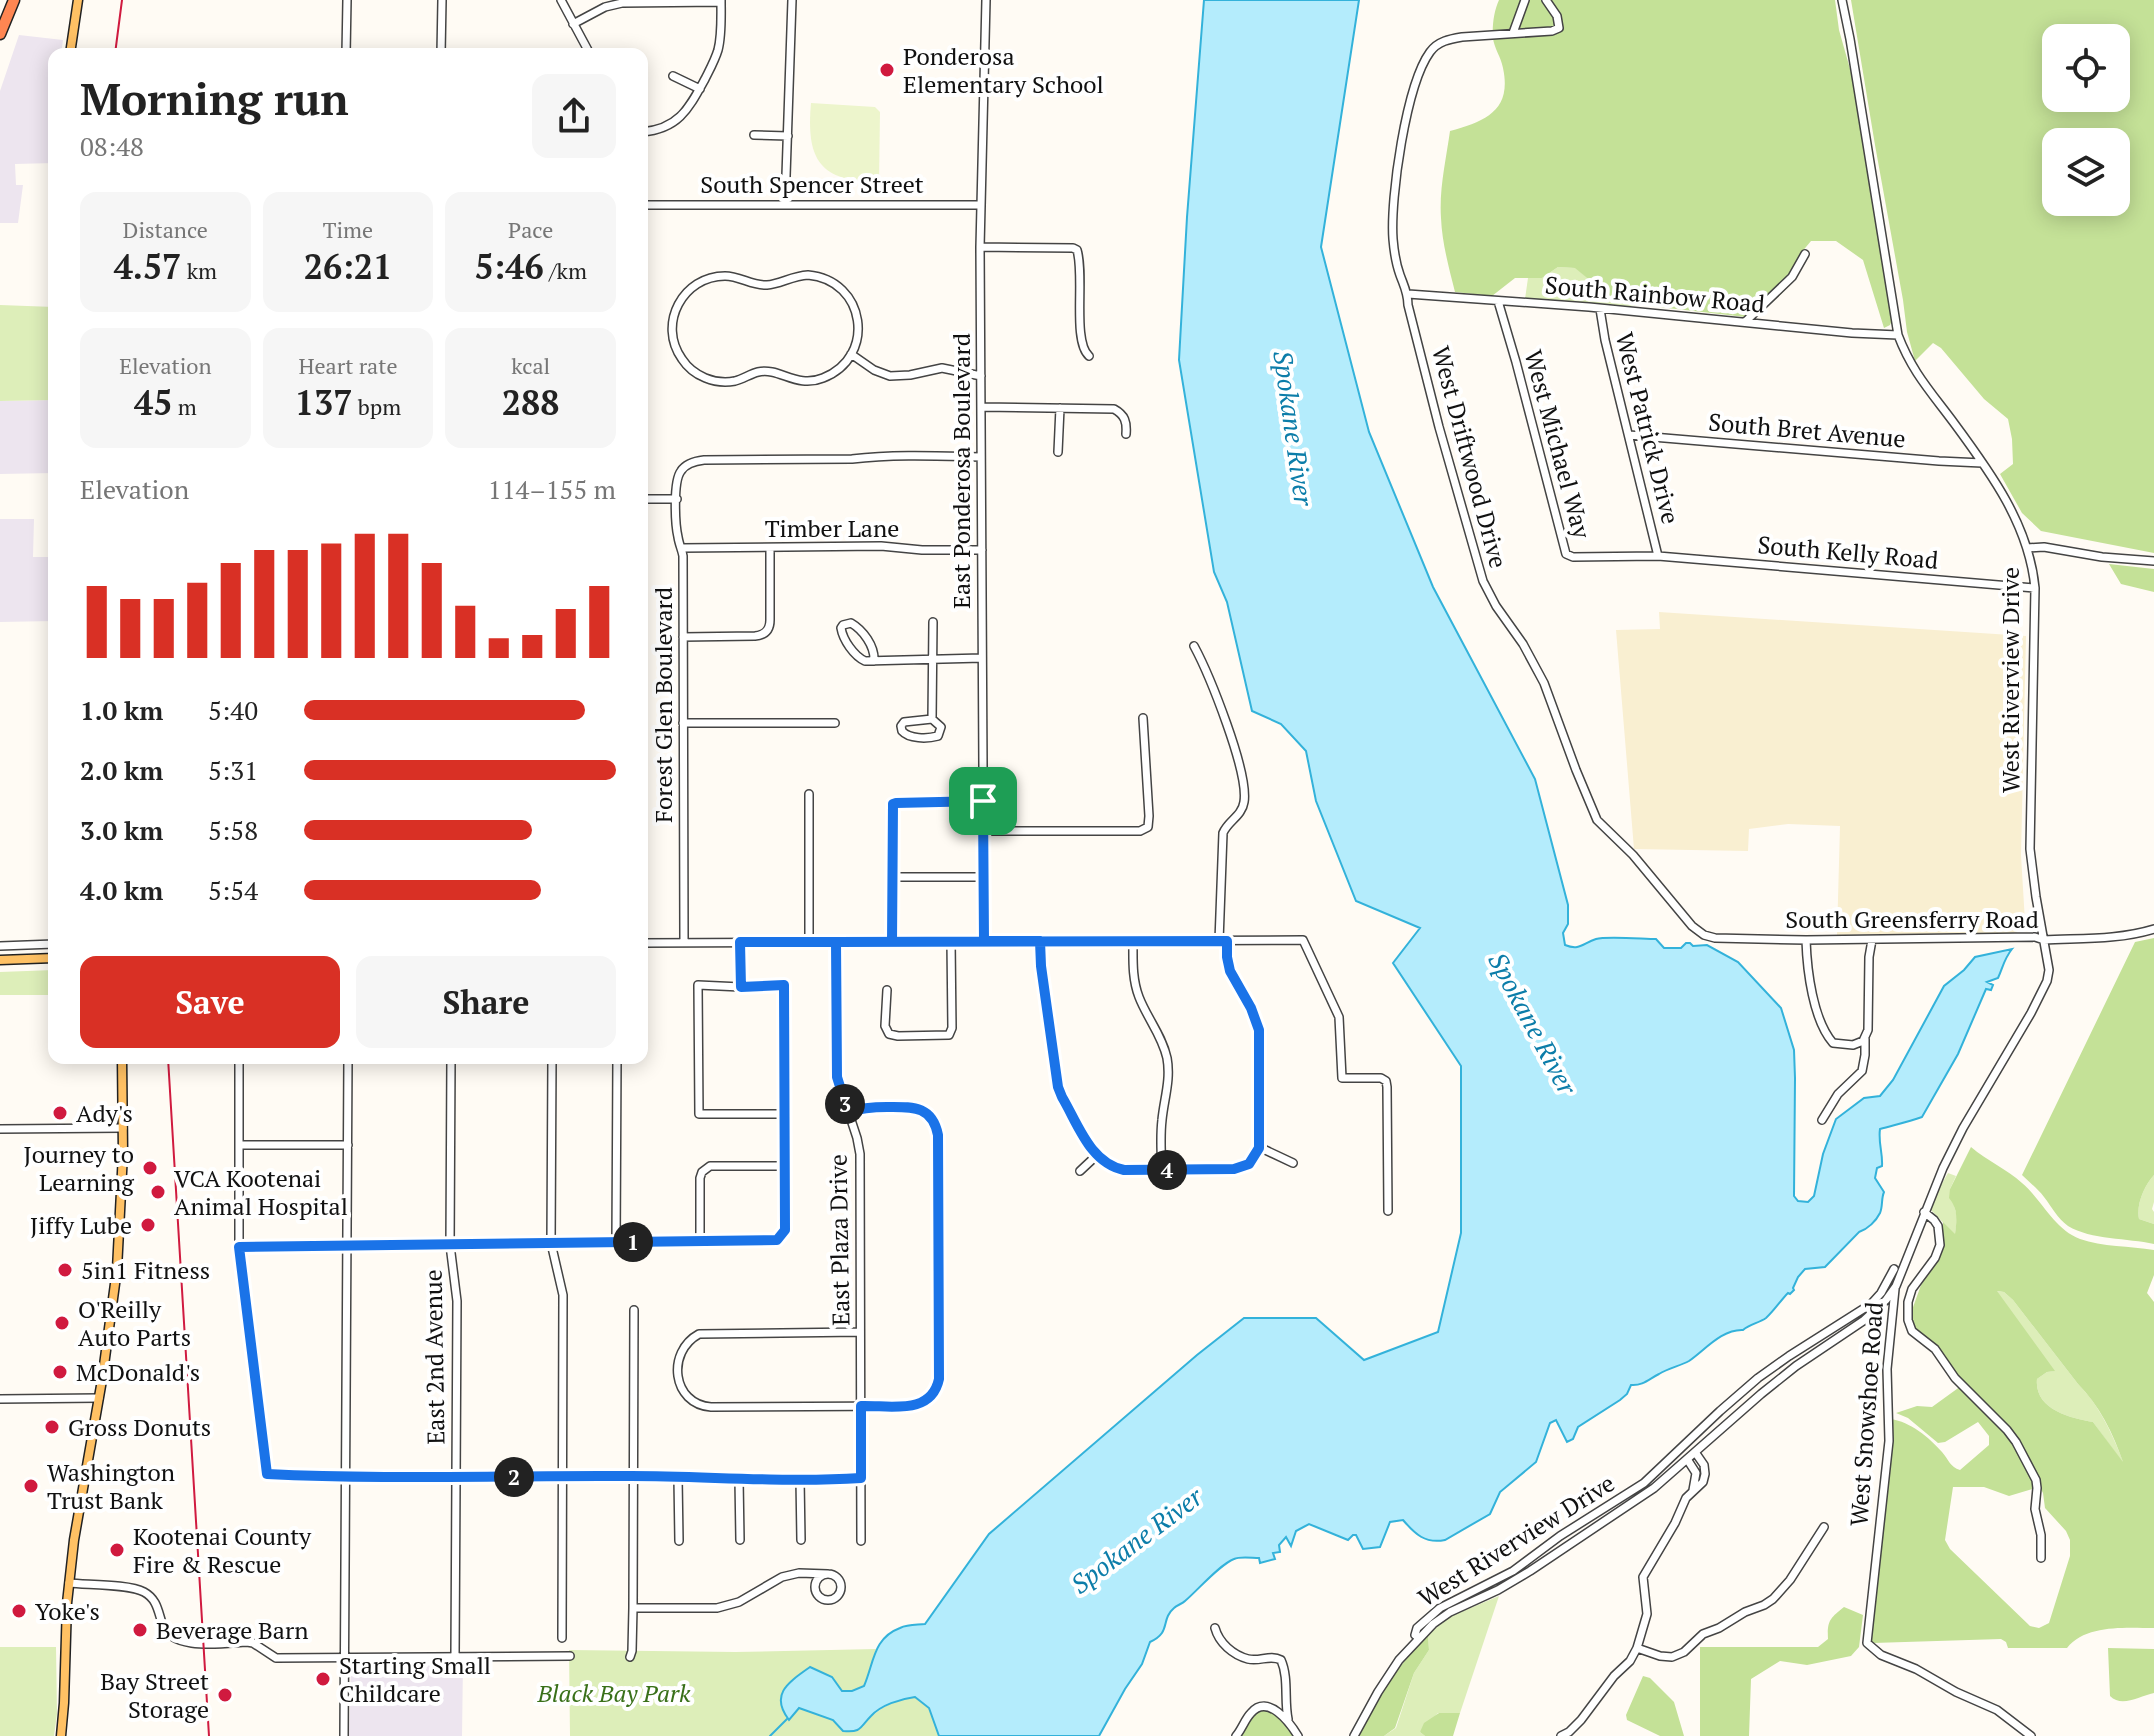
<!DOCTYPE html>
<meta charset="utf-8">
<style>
body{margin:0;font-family:"PT Serif",serif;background:#f6f6f6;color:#222;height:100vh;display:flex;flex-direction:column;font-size:30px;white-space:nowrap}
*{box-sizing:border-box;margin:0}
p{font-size:26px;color:#767676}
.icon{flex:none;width:44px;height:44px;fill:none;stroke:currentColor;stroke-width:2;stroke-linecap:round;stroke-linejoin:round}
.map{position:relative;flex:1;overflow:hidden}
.details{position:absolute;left:48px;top:48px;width:600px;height:1016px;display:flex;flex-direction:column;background:#fff;border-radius:16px;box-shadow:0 4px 20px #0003}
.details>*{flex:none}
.buttons{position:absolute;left:2042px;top:24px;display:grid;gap:16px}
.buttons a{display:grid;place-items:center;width:88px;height:88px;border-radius:16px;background:#fff;box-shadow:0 4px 20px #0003;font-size:40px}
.pin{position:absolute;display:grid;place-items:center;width:68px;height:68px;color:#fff;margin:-34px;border-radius:16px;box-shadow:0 4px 12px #0006}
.km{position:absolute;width:40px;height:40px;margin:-20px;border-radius:50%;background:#222;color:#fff;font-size:22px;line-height:40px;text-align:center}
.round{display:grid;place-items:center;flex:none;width:84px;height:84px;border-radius:16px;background:#f6f6f6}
.head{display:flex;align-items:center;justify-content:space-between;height:136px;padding:0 32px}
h1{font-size:44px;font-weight:800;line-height:60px}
.figures{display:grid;grid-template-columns:repeat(3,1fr);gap:12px;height:136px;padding:8px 32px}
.figures div{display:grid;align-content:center;border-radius:16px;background:#f6f6f6;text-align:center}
.figures b{font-size:34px;font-weight:800}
.figures small{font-size:22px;font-weight:400}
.figures p{font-size:22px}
.chart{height:224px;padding:16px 32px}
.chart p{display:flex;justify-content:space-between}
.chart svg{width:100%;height:144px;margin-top:8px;stroke:#d93025;stroke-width:6}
.cta{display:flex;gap:16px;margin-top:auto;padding:16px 32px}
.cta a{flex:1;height:92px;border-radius:16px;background:#d93025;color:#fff;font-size:32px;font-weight:800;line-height:92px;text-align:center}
.cta a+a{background:#f6f6f6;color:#222}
ul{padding:0 32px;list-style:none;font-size:26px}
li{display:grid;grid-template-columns:128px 96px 1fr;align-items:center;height:60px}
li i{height:20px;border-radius:10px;background:#d93025}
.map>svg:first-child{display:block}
.industrial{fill:#ede5ef}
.farmland{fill:#f9efd1}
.green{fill:#ddeeb9}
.forest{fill:#c4e197;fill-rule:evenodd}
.pitch{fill:#edf5cc}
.water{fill:#b4ecfc;stroke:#33b2da;stroke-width:2}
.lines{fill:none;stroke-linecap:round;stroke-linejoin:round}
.stream{stroke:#33b2da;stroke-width:2}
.minor-casing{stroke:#444;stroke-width:10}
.major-casing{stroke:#222;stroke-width:11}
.highway-casing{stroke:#222;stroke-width:13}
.minor{stroke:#fff;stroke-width:7}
.major{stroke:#ffc164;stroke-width:8}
.highway{stroke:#ff8652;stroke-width:10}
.rail{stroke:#d01a3f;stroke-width:2}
.route-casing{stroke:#fff;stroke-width:16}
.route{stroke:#1a73e8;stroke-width:10}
.poi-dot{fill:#d01a3f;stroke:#fff;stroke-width:3}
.labels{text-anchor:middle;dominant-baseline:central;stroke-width:8;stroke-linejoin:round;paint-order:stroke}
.poi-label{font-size:24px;fill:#111;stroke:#fff;text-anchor:start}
.street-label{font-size:24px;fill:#111;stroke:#fff}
.park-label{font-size:24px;font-style:italic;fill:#397019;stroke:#fff}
.water-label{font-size:26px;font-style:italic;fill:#0c7da9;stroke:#fff}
</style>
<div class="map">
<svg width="2154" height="1736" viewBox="0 0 2154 1736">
<rect width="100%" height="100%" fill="#fffbf4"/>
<path class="industrial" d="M19,35L63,40L61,54H54V163L15,164L16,185H23L18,223H0V91Z
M54,400V473L0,474V401Z
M0,519H34L33,557H54V621L0,622Z
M358,1662H463L462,1736H349L351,1666Z"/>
<path class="farmland" d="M1659,612L2026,636L2021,855L2025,922L2024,929L2016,933L1837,935L1840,826L1788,824L1749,829L1748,851L1634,849L1616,630L1660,629Z"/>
<path class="green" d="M1558,267L1576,268L1598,287L1606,298L1616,302L1639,305L1619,307L1525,299L1528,278H1542Z
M0,305L54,307V400L0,401Z
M54,970V995H0V972Z
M1948,1173L1956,1176L1950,1189L1957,1217L1955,1235L1931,1210L1937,1192Z
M2154,1175V1202L2152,1209L2154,1212V1224L2139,1219C2136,1205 2144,1186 2154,1175Z
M1996,1291L2004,1292L2013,1300L2078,1384C2101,1407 2113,1436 2125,1466L2093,1422C2070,1418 2034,1409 2037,1379L2047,1372L2054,1371Z
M1499,1596L1460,1713H1438L1420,1732L1425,1736H1384L1396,1728L1414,1673L1429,1650L1428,1635L1449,1617Z
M0,1647H56L57,1714L54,1736H0Z
M876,1649L864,1686L852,1691H842L832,1677L811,1667L790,1719L798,1708L833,1720L843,1731L863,1727C875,1709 894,1700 915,1697L929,1708L939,1736H570L569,1650L735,1652Z"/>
<path class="forest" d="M1499,0H1835L1839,30L1854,83L1892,320L1890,325L1884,328L1863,260L1836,241H1811L1801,253L1808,256C1797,283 1776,299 1754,318L1616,302L1606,298L1598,287L1575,268L1558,267L1542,278H1515L1492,296L1455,292C1449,268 1442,243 1441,218C1439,189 1446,160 1450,131C1486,121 1512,110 1503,68C1501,57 1494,48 1493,38C1492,25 1494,11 1499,0Z
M1851,0H2154V553L2041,531L2022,513L2000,474L2013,464L2012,439L2008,419L1984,399L1941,348L1933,343L1915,361L1907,332L1903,300L1875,145ZM2056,38H2116V98H2056ZM2056,142H2116V202H2056Z
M2109,564L2154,569V592L2121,584Z
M2154,938V1175C2144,1186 2136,1205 2139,1219L2154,1224V1244C2128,1238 2091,1240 2068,1226C2057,1218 2052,1207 2044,1197C2038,1189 2029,1182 2022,1175L2135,942Z
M1971,1147C1987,1161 2007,1169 2022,1183C2042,1200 2054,1229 2080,1239C2102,1247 2130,1246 2154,1250V1275L2147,1293L2154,1302V1628C2126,1628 2086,1624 2067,1648H2008L2006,1642L2001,1639L1873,1643L1870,1636L1891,1419C1910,1422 1929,1437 1942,1452C1949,1460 1950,1467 1960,1470L1989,1445V1436L1978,1422L1945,1442L1938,1443L1908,1418L1896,1413L1917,1406L1932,1407L1961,1386L2014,1443L2036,1488L2009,1496L1984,1487H1953L1945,1540L1950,1549L2030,1626L2039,1628L2049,1623L2070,1556V1540L2066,1531L2045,1508L2043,1493L2010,1429L1953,1371L1945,1355L1914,1329L1912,1310L1921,1285L1938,1259L1943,1246V1222L1955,1234C1957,1219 1958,1209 1949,1198L1950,1189ZM1997,1291L2004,1292L2013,1300L2078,1384C2099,1405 2113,1433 2123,1462L2093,1422C2070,1418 2034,1409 2037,1379L2047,1372L2055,1371Z
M1844,1607L1863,1615L1859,1647L1851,1656L1807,1665L1780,1661L1751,1679L1749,1736H1700V1647H1818L1828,1639C1827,1621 1830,1618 1844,1607Z
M1428,1635L1429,1650L1414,1673L1395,1728L1384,1736H1359C1376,1699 1399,1663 1428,1635Z
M2108,1648L2154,1649V1693C2139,1696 2122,1708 2110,1696Z
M1643,1676L1650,1678L1674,1702L1684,1736H1660L1627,1720L1626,1715Z
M1264,1709C1279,1711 1289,1724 1296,1736H1238L1257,1710Z
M1439,1713H1460L1453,1736H1425L1420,1732L1424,1723Z"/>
<path class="pitch" d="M811,103L875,107L880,112L879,182C819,182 806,159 811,103Z"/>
<path class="water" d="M1204,0H1359L1321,247L1369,432L1433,587L1535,779L1568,905V924L1563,933L1565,945C1580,951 1583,943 1596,939C1606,936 1644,939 1656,939L1664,948H1681L1686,943H1690L1693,946L1707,945L1738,962L1781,1008L1794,1050L1795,1078L1794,1196L1798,1201L1808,1202L1814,1196L1823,1154L1836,1119L1864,1098L1880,1096L1893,1080L1944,986L1964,970L1975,957L2012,949C2004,959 2003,967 1998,978L1987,982L1993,985L1991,990L1986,989L1958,1054L1922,1117C1908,1122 1894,1125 1880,1129C1878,1143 1883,1153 1882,1166L1877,1168L1875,1178L1884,1192C1881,1199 1883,1206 1880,1213C1876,1221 1868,1229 1859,1232L1825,1267L1805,1269L1798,1277L1793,1288L1794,1290L1790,1294L1788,1293C1781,1300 1773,1312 1766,1318C1759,1323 1750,1324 1743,1330C1722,1329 1705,1350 1689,1361C1680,1366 1669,1368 1659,1374C1649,1379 1643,1386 1631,1385L1627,1394L1620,1400L1578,1427L1573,1439L1567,1442L1556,1420L1550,1423L1536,1462L1500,1492L1490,1514L1445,1540C1425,1544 1415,1534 1403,1520L1390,1522L1380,1547L1363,1549L1356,1535H1353L1348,1540L1309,1524L1296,1531L1291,1546L1286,1537L1279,1545L1280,1552L1273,1553L1275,1559L1260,1563L1259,1558C1252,1558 1240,1556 1234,1559C1219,1565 1198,1590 1185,1601C1182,1604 1177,1605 1174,1608C1160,1620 1172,1632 1150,1642L1142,1664L1125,1689L1099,1736H939L929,1708L915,1697C900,1699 881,1705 871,1716C860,1727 862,1733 843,1731L833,1720L799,1708L789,1720C769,1694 789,1682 810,1667L832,1677L842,1691H852L864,1686C874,1663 873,1638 900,1628C908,1624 917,1625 925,1624L989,1534L1197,1355L1244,1318H1316L1364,1360L1438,1332L1461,1233V1066L1393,963L1420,928L1356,901L1316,801L1306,751L1281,724L1252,711L1227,602L1214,572L1179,360L1187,217Z"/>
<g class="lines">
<path class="stream" d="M770,1736L787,1719"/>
<g class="minor-casing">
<path id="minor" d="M561,0L590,54
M1546,0L1557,16L1559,28L1552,31L1462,37C1450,39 1438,41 1430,52C1406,85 1390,198 1393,239C1394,251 1396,264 1400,275C1404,286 1408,293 1408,305L1439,427L1483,581L1496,606L1523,644L1544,683L1576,770L1597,820L1633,855L1692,926L1704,935L1715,938L1806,940L2035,937L2044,940C2081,938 2118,940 2154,929
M573,24L605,7L622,3L721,2
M1513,33L1525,0
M346,54L347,0
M441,54L442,0
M673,76L700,89
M642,132C679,129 689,108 705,79C710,69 715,60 718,50C722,35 721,16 721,0
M754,135L788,136
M642,205H981
M785,205L792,0
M980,247L1073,248L1077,250C1085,276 1072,341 1089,356
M808,275C866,280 877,357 823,378C796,389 780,367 758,372C750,374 743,379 735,381C715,385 693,376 682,359C657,324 683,276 725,276C740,276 752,286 767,285C780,284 792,276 808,275Z
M1408,294L1589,307L1852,333L1898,335
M1498,301L1516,362L1566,554L1573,557L1658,556L2035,588
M1600,309L1605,340L1658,556
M1745,322L1792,277L1805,254
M851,354L874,370L890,376L910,375L942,368L981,376
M981,407L1114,409C1125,415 1127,422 1126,434
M1629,435L1939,461L1982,463
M1058,452L1060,408
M642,499H677
M682,548L881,546L922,550H982
M2027,548L2044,547L2102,557L2154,561
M683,637L755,636C765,635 770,630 770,620V548
M1194,646C1209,674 1249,772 1244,802C1242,816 1228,821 1223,833L1219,941
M874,661C875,646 863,630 851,623L843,625L841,628C843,640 854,656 865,661L982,658
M932,719L904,722L901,726L902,731C909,739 927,739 938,736L941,727L932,719L933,622
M683,723H835
M809,794V942
M984,831H1140L1148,827L1149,816L1143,718
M892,877H984
M1806,940C1807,971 1813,1020 1833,1043L1853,1045L1863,1041L1868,1030L1869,957L1872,940
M984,941L980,247L986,0
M1040,941L1041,966L1058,1087L1062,1097C1078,1124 1090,1164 1124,1170L1234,1169C1250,1165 1258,1156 1260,1140L1259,1030L1251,1008L1230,971L1227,957V941
M1133,941C1133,960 1132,979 1139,997C1147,1018 1162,1035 1167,1058C1171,1080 1164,1099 1162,1120C1160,1137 1161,1153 1162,1170
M684,942L683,556C682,550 679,544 678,537C675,524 673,481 681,471C686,463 695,461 704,460L852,459C895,454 938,456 981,457
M740,942L741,987
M836,942L837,1077L857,1138L860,1154L861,1541
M892,942L893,804L896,803L983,801
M642,943L1303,940L1339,1017L1342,1078H1381L1386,1081L1387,1087L1388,1211
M0,946L54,944
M887,990L885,1026L889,1034L898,1036L949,1035L952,1028L951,941
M239,1058V1247L267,1474L346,1478L633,1476L704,1479L861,1478
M451,1058L450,1245L457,1301L455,1656
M552,1058L551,1243L563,1295L562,1638
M848,1112C861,1108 874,1107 887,1107C912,1107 932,1106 938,1135L939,1379C934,1400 922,1404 902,1406L711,1407C672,1404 666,1352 699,1334L860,1332
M1822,1120L1838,1094L1862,1071L1865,1055V1039
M0,1129L123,1128
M239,1145H348
M1259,1147L1293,1163
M1080,1171L1096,1156
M1924,1212L1934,1220L1938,1226L1940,1245L1935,1258L1912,1289L1908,1302V1320L1912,1331L1935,1349L1955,1378L2007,1430L2016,1442L2036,1480L2037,1488L2035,1509L2041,1535V1558
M700,1241V1178L702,1172L710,1166H785
M616,1242L617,1058
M239,1247L777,1240L785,1230L784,985L741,987L698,985L699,1114H785
M1895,1289L1887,1369L1889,1441L1867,1643L1881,1655L1916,1669L1956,1692L1997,1710L2031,1736
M0,1399L99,1398
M1687,1459L1696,1473L1693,1490
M678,1478L679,1541
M739,1479L740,1540
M800,1479L801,1540
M815 1587a13 13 0 1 1 26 0a13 13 0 1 1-26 0Z
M69,1583C87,1585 129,1584 144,1592C157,1599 158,1611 162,1623C170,1652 224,1643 247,1642L253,1643L276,1658L570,1656
M633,1608H717L739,1602L782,1577L799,1573L828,1574
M1215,1628C1219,1643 1233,1655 1248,1659C1260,1662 1270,1654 1281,1660C1289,1678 1284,1700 1288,1719
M1419,1638L1415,1635L1417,1628L1440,1608L1513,1571L1560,1536L1644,1483L1720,1411L1758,1378L1789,1356L1871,1304L1881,1293L1894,1269
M1637,1648L1660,1656L1672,1657L1684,1652L1703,1634L1719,1628L1745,1612L1764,1605L1773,1599L1790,1580L1824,1527
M630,1657L632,1651L633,1608L634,1310
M344,1736L348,1058
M1236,1736C1242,1729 1245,1719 1251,1713C1268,1693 1290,1723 1298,1736
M1354,1736L1378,1692L1399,1660L1433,1624L1450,1612L1498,1590L1530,1571L1654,1488L1761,1394L1796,1366L1863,1321L1886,1300L1896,1286L1943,1168L1963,1128L2031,1013L2047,981L2049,970L2036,897L2030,849L2035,588C2029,525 1991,473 1954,423C1931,392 1912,372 1898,335L1850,39L1842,0
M1561,1736L1569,1732L1581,1720L1614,1676L1630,1661L1637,1648L1647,1614L1643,1577L1675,1523L1686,1498L1703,1482L1705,1474L1704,1465L1695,1452"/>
</g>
<g class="major-casing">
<path id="major" d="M70,54L78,0
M0,960L54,958
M61,1736L64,1703L67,1603L74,1540L102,1380L117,1269L123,1153L122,1058"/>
</g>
<g class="highway-casing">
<path id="highway" d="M0,34L14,0"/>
</g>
<use href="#minor" class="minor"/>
<use href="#major" class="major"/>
<use href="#highway" class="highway"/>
<path class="rail" d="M115,54L122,0
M168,1058L209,1736"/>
</g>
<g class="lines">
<g class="route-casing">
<path id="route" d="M983,801L896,803L893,804L892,942H740L741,987L784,985L785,1230L777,1240L239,1247L267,1474C388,1480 509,1475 631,1476C707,1476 784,1483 861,1478V1406C890,1405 931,1416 939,1379L938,1135C932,1105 912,1107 887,1107C874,1107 861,1108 848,1112L837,1077L836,942L1227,941V957L1230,971L1251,1008L1259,1030V1148L1249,1164L1234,1169L1124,1170C1090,1163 1078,1124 1062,1097L1058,1087L1041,966L1040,941H984L983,801"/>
</g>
<use href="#route" class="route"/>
</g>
<g class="poi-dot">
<circle cx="887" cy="70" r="8"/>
<circle cx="60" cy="1113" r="8"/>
<circle cx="150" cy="1168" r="8"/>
<circle cx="158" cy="1192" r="8"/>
<circle cx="148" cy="1225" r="8"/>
<circle cx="65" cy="1270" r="8"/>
<circle cx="62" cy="1323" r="8"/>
<circle cx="60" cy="1372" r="8"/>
<circle cx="52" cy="1427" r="8"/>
<circle cx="31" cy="1486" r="8"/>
<circle cx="117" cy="1550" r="8"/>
<circle cx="19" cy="1611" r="8"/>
<circle cx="140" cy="1630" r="8"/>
<circle cx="323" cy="1679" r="8"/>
<circle cx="225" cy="1695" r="8"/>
</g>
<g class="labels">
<g class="poi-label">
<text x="903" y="56">Ponderosa<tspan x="903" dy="28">Elementary School</tspan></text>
<text x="76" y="1113">Ady's</text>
<text x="134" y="1154" text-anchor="end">Journey to<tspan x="134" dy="28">Learning</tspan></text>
<text x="174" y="1178">VCA Kootenai<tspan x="174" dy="28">Animal Hospital</tspan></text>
<text x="132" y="1225" text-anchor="end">Jiffy Lube</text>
<text x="81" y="1270">5in1 Fitness</text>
<text x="78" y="1309">O'Reilly<tspan x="78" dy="28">Auto Parts</tspan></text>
<text x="76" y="1372">McDonald's</text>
<text x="68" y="1427">Gross Donuts</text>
<text x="47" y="1472">Washington<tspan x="47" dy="28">Trust Bank</tspan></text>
<text x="133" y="1536">Kootenai County<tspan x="133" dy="28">Fire &amp; Rescue</tspan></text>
<text x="35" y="1611">Yoke's</text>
<text x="156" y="1630">Beverage Barn</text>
<text x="339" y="1665">Starting Small<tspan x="339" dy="28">Childcare</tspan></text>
<text x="209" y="1681" text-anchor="end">Bay Street<tspan x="209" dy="28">Storage</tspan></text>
</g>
<g class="street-label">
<text x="812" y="184">South Spencer Street</text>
<text transform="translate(1655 294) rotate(5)">South Rainbow Road</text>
<text transform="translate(1648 428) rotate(76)">West Patrick Drive</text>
<text transform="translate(1807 430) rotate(5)">South Bret Avenue</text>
<text transform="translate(1558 444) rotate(75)">West Michael Way</text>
<text transform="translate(1470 457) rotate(75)">West Driftwood Drive</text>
<text transform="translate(961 471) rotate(-90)">East Ponderosa Boulevard</text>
<text x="832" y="528">Timber Lane</text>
<text transform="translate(1848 552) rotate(5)">South Kelly Road</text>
<text transform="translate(2010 680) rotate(-90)">West Riverview Drive</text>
<text transform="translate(663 705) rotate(-90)">Forest Glen Boulevard</text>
<text x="1912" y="919">South Greensferry Road</text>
<text transform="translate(839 1240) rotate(-91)">East Plaza Drive</text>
<text transform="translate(434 1357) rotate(-91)">East 2nd Avenue</text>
<text transform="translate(1866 1414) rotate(-86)">West Snowshoe Road</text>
<text transform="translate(1516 1540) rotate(-32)">West Riverview Drive</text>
</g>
<g class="park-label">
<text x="614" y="1693">Black Bay Park</text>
</g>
<g class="water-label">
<text transform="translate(1294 428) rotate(82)">Spokane River</text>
<text transform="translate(1533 1023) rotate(62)">Spokane River</text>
<text transform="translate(1136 1540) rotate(-37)">Spokane River</text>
</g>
</g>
</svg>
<div class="buttons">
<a><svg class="icon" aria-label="locate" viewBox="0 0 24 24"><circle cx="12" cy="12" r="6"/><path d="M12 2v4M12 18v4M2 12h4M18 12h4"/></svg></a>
<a><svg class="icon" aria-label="layers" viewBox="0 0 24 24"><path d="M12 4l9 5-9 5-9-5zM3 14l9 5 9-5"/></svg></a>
</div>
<div class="pin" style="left:983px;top:801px;background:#1e9e55"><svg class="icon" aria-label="arrive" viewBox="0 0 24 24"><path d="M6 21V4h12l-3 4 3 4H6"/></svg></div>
<b class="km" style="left:633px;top:1242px">1</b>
<b class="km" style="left:514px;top:1477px">2</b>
<b class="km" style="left:845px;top:1104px">3</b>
<b class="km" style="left:1167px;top:1170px">4</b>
<section class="details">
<div class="head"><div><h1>Morning run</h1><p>08:48</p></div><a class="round"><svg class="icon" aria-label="share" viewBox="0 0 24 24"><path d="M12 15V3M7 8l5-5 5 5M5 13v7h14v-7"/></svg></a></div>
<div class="figures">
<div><p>Distance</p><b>4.57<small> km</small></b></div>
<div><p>Time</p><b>26:21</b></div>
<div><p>Pace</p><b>5:46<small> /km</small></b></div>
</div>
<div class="figures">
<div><p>Elevation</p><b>45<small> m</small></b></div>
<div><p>Heart rate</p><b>137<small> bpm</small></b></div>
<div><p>kcal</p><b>288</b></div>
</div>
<div class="chart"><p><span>Elevation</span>114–155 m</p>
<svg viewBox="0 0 160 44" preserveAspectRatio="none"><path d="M5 44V22M15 44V26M25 44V26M35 44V21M45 44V15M55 44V11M65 44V11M75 44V9M85 44V6M95 44V6M105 44V15M115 44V28M125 44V38M135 44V37M145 44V29M155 44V22"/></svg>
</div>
<ul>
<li><b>1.0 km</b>5:40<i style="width:90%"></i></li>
<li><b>2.0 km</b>5:31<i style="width:100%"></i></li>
<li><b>3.0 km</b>5:58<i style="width:73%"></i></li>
<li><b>4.0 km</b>5:54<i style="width:76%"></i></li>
</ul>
<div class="cta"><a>Save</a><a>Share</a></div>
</section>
</div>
